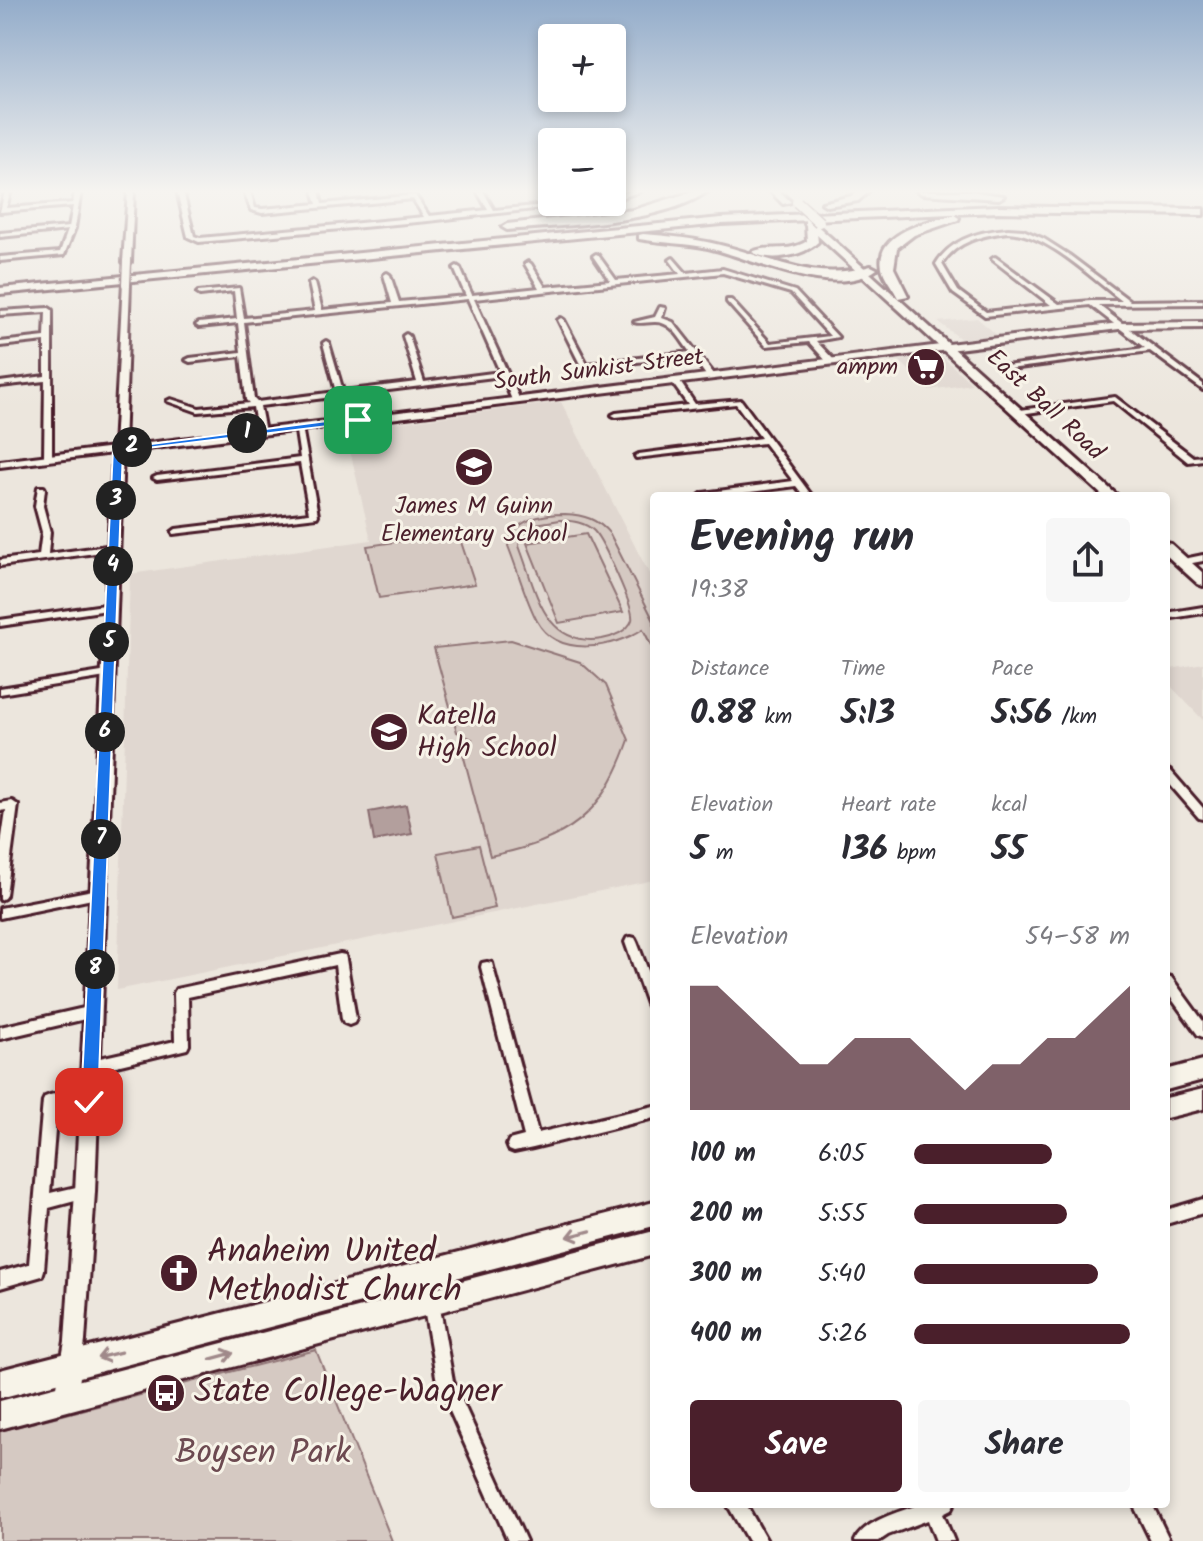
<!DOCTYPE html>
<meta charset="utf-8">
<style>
body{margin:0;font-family:Kalam,sans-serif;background:#f7f7f7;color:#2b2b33;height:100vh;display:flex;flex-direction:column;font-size:30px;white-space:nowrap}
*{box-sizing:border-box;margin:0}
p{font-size:26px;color:#7c7c81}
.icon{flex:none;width:44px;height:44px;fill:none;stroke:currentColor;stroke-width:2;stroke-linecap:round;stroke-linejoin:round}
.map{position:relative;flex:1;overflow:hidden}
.drawer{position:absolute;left:650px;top:492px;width:520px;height:1016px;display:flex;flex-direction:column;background:#fff;border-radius:8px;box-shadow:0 4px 12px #0003}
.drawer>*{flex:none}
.fabs{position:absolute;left:538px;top:24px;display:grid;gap:16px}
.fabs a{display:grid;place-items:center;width:88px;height:88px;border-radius:8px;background:#fff;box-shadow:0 4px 12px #0003;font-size:40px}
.pin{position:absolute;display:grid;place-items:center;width:68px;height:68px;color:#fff;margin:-34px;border-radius:16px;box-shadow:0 4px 12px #0006}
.km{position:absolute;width:40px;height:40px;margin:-20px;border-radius:50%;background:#222;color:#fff;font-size:22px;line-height:40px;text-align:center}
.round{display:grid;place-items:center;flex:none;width:84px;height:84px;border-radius:8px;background:#f7f7f7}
.headline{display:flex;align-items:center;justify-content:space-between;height:136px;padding:0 40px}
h1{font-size:44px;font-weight:700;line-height:60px}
.metrics{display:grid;grid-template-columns:repeat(3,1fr);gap:12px;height:136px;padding:8px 40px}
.metrics div{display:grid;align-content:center}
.metrics b{font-size:34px;font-weight:700}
.metrics small{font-size:22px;font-weight:400}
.metrics p{font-size:22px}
.chart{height:224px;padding:16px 40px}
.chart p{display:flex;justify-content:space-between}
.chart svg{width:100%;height:144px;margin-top:8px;fill:#4a1f2b;opacity:.7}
.cta{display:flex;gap:16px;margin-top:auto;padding:16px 40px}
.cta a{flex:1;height:92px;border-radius:8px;background:#4a1f2b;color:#fff;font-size:32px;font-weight:700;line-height:92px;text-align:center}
.cta a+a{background:#f7f7f7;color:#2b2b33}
ul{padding:0 40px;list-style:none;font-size:26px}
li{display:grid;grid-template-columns:128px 96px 1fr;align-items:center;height:60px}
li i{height:20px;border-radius:10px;background:#4a1f2b}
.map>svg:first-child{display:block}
.built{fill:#e0d7d0}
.green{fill:#d5c9c2;stroke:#907476;stroke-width:2;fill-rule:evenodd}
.water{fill:#b39f9d;stroke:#896c6f;stroke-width:2}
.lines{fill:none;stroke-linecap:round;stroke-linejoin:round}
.minor-casing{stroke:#4a1f2b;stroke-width:6}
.tertiary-casing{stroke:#4a1f2b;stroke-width:6}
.primary-casing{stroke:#4a1f2b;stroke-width:6}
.motorway-casing{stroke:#4a1f2b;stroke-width:6}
.minor{fill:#f7f3e8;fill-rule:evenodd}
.tertiary{fill:#f7f3e8;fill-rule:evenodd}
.primary{fill:#f7f3e8;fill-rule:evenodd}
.motorway{fill:#f7f3e8;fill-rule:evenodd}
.tertiary-bridge-casing{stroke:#4a1f2b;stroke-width:11;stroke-linecap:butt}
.primary-bridge-casing{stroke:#4a1f2b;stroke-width:13;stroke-linecap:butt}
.tertiary-bridge{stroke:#f7f3e8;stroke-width:8}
.primary-bridge{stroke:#f7f3e8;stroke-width:10}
.oneway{stroke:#a0898a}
.route{fill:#1a73e8;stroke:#fff;stroke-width:2}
.labels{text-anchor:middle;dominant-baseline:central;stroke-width:6;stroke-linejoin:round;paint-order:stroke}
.far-poi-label{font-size:24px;fill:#4a1f2b;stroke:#f7f3e8;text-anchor:end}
.far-street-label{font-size:24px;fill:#4a1f2b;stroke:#f7f3e8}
.poi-label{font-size:28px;fill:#4a1f2b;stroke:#f7f3e8;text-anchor:start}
.near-poi-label{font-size:34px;fill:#4a1f2b;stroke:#f7f3e8;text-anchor:start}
.near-park-label{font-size:34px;fill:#6d4a51;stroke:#f7f3e8}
</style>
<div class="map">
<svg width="1203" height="1541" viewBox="0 0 1203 1541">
<rect width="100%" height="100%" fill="#ece6dd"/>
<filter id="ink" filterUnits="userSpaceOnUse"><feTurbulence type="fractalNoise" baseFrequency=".0125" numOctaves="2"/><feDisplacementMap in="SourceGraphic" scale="16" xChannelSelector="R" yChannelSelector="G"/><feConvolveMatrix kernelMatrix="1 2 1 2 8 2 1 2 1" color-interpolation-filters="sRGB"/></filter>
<g filter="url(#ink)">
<path class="built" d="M977,318L997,335L961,339L938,322Z
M941,356L944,358L972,384L929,390L899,360Z
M561,402L654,583V880L117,990L130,574L371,540L345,429Z
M1203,663V720L1166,681V670Z"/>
<path class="green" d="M565,514C584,515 598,519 610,534L654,621V651L643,629C614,648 558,659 537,621C525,598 518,571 508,546C512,519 543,514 565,514ZM560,520C572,521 585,522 594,531C603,541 635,609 632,620C628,631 613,637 602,639C543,648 536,589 519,546L520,538L536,524Z
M458,533L475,584L379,598L367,546Z
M586,534L623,612L559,623L527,543Z
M511,640L580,662L606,685L629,740C602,817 568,840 490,856L462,750L472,739L457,732L434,648Z
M479,845L495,908L452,917L438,853Z
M316,1350L392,1541H0V1431Z"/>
<path class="water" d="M406,805L412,834L374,841L369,812Z"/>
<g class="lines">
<g class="minor-casing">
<path id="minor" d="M5,191H11L6,208L73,203L75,191H81L75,228L64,255L0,261V257L60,252L68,230L0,237V233L69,227L73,206L0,212Z
M177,191H183L194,236L200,238L424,217L413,199L262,213L251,210L244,191H250L255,208L262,209L317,204L313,191H319L322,204L415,195L429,216L488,210L477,191H483L494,210L576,202H596L428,221L199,242L188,237Z
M542,191H548L552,197V202H554H550Z
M632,191H641L612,201V197Z
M1008,229L1023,230L1044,239L1069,255L1130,301L1203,300V304L1098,305L1203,384V390L1150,351L1002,370L1001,368L1005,366L1145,348L1090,305L985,316L953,293L936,264C951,239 980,231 1008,229ZM1008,232C1048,234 1090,277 1122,301H1091L1059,304L995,257L992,259L993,260L1051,305L986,312L958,291L942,264C956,241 983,235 1008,232Z
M596,254L598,255L616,280L680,274L670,260L673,258L686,273L723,269L795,291L838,337L816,341L835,361L828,363L809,342L766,346L727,302V300H731L770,343L830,336L791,293L723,273L474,299L520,400L516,402L512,400L502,376L260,406L265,432L261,434L257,432L253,407L198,412L167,401L171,399L199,408L249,403L246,400L241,356L190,362L186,360L190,358L241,352L238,323L199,327L196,325L199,323L237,319L234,291L200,295L197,293L198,292L239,288L244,318L315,311L309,283L312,281L315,283L322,310L392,303L384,275L387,273L390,275L399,302L466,296L454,268L457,266L460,268L472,295L539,288L525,264L528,262L531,264L545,287L610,281L593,256ZM468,299L500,372L424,382L409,336L406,334L403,336L417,382L343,391L329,343L326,341L323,343L336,392L257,402L254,399L244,322Z
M660,307L665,308L662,318L673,322L714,374V378H708L692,356L582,368L558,320L561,318L564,320L587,364L690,352C680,339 672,321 654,322C646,322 641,324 634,322L655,317Z
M49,308L52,310V458L48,460L44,458L45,381L0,386V382L45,376V341L0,346V342L45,337L46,312L0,315V311Z
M672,379H678L695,404L741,400L812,496H804L796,486L721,496H699L703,493L793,481L764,443L636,458L635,456L639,454L761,438L736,404L616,417L612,415L616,413L688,405L671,381Z
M1115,397L1193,457L1203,456V460L1188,462L1113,401L1020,414L1016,412L1020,410Z
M295,425L302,427L318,515L317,517L173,534L172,532L176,529L309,513L300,463L157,480L153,478L157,476L300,458Z
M38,487H44L45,489L43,506L50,532L48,554L114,545L118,548L117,550L0,566V560L39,555L42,532L35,506Z
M1203,555V561L1182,565L1177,562L1179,560Z
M111,604L114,605L116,607L114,609L0,626V620Z
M1203,607V613L1166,619V613Z
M108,671L112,672L113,674L112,676L0,694V688Z
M1166,769L1170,770L1203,808V819L1199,818L1166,780Z
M12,801L18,805L6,895L4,898L0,900V851L6,810L0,811V803Z
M98,889L102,891L104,894L102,897L0,918V908Z
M631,937L635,938L637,942L654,986V1010L649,1008L647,1004L625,942L627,938Z
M340,954L345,955L346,959L356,1019L354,1023L349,1025L344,1023L342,1019L335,965L188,997L189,1045L187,1049L91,1072L86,1070L84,1066L86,1062L91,1060L175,1041L174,993L176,989Z
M487,962L492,963L493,967L538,1133L654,1106V1118L533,1148L514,1152L509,1150L507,1145L509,1140L524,1136L481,967L482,963Z
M1166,976L1171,977L1203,1021V1037L1198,1035L1166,991Z
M93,1006L98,1008L100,1012L98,1016L0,1039V1027Z
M90,1086L95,1088L97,1092L95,1096L57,1106L50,1193L85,1185L90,1187L93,1192L90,1197L49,1208L44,1270L42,1276L0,1288V1272L29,1264L43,1101L45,1097L50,1095Z
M1203,1199V1213L1166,1224V1210Z
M426,1266L432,1268L434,1274L453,1381L526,1541H508L437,1382L418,1274L420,1268Z
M727,1504H746L767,1541H748Z
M921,1504H954L951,1510L943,1514L954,1541H936L928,1520L888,1535L879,1541H855C863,1521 902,1511 921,1504Z
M1133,1504H1152L1170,1541H1151Z"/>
</g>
<g class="tertiary-casing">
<path id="tertiary" d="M128,191H134L131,262L127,264L123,262Z
M123,282L130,284L124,446L1119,323L1203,322V328L1119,329L123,452L95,1192L85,1341L77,1398L74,1406L66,1409L58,1406L55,1398L65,1341L75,1192L113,453L0,467V461L114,447Z"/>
</g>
<g class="primary-casing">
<path id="primary" d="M770,191H779L791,202L783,204Z
M805,220H811L1118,496H1103L805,224Z
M1166,543L1171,544L1203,573V586L1198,584L1166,555Z
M1203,1060V1080L1166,1090V1070Z
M1203,1089V1109L1166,1118V1098Z
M654,1202V1226L0,1398V1370Z
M654,1231V1255L0,1429V1401Z"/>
</g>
<g class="motorway-casing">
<path id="motorway" d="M695,191H708C663,224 562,225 507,230L502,227L507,224L633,210Z
M858,191H869L858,201L827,206L822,203L851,196Z
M917,191H969L1004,196L999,199L922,194Z
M998,206L1203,209V215L998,212L721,224L0,294V288L721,218Z
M954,215L959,218L958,220L914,235L897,248L894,268L908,296L898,298C894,289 886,280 883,271C871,233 929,221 954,215Z
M811,222L816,225L818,242C804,256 769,263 752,252C767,244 787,254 807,241L806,225Z
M643,234C668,236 692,238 716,244C772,257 813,283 871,266L877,269C834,301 753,258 708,248C685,243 662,243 639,239V235Z"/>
</g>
<use href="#minor" class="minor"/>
<use href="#tertiary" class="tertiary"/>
<use href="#primary" class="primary"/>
<use href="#motorway" class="motorway"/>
<g class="tertiary-bridge-casing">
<path id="tertiary-bridge" d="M126,284L127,262"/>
</g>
<g class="primary-bridge-casing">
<path id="primary-bridge" d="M797,202L819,222"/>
</g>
<use href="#tertiary-bridge" class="tertiary-bridge"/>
<use href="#primary-bridge" class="primary-bridge"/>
</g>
<defs><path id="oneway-shaft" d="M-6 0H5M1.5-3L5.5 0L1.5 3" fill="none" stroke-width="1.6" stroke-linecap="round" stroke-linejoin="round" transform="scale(2)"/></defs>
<g class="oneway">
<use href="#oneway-shaft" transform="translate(579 1234) rotate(165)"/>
<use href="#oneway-shaft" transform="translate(109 1355) rotate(166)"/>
<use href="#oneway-shaft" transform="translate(222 1356) rotate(-15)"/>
</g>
</g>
<linearGradient id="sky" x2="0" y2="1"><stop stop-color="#93acca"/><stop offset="0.47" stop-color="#f6f4f0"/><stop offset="1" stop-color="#f6f4f0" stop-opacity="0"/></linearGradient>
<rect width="1203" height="407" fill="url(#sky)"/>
<path class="route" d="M358,417L361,422L123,451L98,1102L95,1107H83L81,1102L113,449Z"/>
<defs>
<g id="supermarket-disc" transform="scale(2)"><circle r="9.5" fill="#4a1f2b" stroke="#f7f3e8"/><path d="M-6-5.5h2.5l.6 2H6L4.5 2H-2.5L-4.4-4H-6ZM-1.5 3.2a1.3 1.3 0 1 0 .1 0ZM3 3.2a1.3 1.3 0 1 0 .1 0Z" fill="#fff"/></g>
<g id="school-disc" transform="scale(2)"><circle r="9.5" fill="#4a1f2b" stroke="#f7f3e8"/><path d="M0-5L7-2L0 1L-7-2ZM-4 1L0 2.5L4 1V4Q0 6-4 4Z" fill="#fff"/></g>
<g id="church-disc" transform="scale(2)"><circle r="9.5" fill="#4a1f2b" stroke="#f7f3e8"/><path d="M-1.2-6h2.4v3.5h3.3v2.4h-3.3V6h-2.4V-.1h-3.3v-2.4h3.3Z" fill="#fff"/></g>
<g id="bus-disc" transform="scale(2)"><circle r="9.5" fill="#4a1f2b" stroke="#f7f3e8"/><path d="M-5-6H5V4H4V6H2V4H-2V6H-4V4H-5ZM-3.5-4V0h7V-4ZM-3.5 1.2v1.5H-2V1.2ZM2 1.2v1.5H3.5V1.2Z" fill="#fff"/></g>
</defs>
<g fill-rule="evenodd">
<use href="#supermarket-disc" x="926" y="367"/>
<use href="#school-disc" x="474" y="467"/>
<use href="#school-disc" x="389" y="732"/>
<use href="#church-disc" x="179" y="1273"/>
<use href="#bus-disc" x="166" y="1393"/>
</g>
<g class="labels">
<g class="far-poi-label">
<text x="898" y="367">ampm</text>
<text x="474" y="506" text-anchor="middle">James M Guinn<tspan x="474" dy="28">Elementary School</tspan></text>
</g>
<g class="far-street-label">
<text transform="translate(599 370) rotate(-7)">South Sunkist Street</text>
<text transform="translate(1045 405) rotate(43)">East Ball Road</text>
</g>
<g class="poi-label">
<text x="417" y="716">Katella<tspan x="417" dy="32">High School</tspan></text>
</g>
<g class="near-poi-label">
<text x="207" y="1253">Anaheim United<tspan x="207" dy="39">Methodist Church</tspan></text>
<text x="194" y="1393">State College-Wagner</text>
</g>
<g class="near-park-label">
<text x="263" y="1454">Boysen Park</text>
</g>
</g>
</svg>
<div class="fabs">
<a>+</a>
<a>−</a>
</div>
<div class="pin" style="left:358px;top:420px;background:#1e9e55"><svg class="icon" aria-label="arrive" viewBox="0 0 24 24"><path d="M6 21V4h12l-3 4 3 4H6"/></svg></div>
<div class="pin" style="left:89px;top:1102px;background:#d93025"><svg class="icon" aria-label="check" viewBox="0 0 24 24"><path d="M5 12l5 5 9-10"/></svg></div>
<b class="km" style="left:247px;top:433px">1</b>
<b class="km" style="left:132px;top:447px">2</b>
<b class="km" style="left:116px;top:500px">3</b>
<b class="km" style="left:113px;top:566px">4</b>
<b class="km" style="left:109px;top:642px">5</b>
<b class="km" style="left:105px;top:732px">6</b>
<b class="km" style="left:101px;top:839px">7</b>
<b class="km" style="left:95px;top:969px">8</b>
<section class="drawer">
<div class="headline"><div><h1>Evening run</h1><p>19:38</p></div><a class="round"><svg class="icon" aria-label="share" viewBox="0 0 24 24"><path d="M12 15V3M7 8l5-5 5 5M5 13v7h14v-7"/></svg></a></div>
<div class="metrics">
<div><p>Distance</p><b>0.88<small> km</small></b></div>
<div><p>Time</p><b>5:13</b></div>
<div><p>Pace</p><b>5:56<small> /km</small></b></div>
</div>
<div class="metrics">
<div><p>Elevation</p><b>5<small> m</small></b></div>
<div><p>Heart rate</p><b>136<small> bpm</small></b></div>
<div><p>kcal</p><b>55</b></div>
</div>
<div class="chart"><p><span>Elevation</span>54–58 m</p>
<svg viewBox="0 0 160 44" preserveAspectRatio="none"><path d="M0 44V6L10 6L20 14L30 22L40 30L50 30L60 22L70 22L80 22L90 30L100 38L110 30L120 30L130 22L140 22L150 14L160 6V44z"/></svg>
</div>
<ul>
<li><b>100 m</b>6:05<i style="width:64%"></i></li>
<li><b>200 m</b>5:55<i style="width:71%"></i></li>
<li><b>300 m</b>5:40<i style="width:85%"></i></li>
<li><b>400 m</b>5:26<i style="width:100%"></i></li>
</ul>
<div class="cta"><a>Save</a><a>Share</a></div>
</section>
</div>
